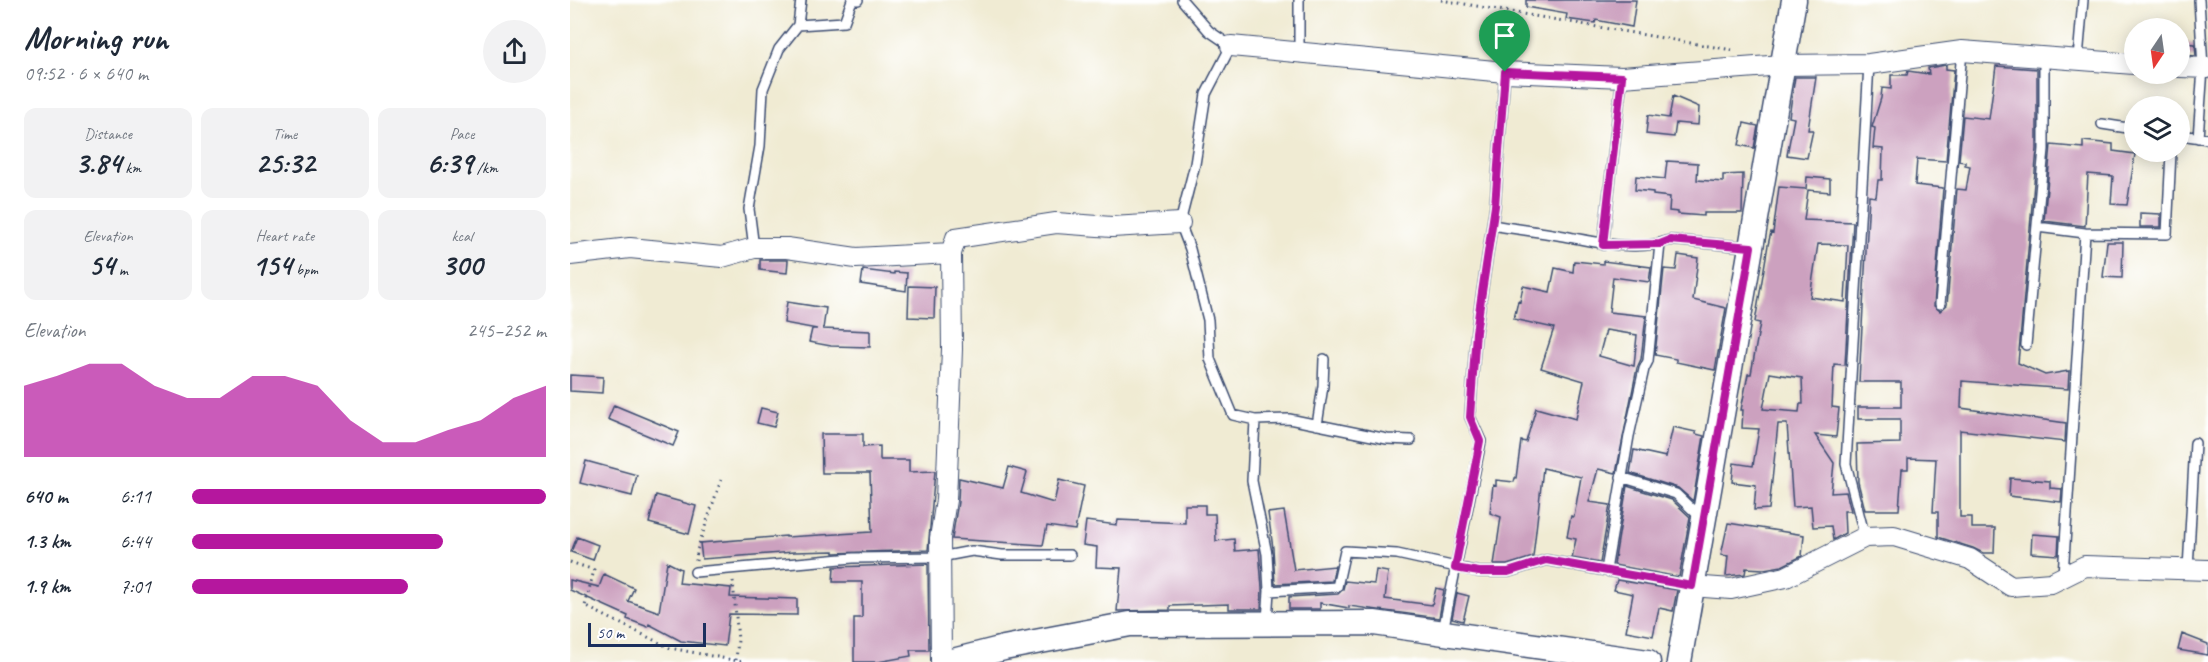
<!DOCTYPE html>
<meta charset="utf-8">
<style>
body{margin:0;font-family:Caveat,sans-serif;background:#f2f2f3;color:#1f2937;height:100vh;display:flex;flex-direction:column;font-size:22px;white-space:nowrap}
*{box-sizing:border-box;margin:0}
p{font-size:20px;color:#747a83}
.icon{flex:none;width:33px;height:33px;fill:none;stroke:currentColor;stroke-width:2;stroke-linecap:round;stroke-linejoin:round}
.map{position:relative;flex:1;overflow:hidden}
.sheet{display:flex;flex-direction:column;background:#fff;width:570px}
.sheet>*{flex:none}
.needle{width:39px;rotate:193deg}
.tools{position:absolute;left:1554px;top:18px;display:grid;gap:12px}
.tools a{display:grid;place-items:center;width:66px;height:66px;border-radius:50%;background:#fff;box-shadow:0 3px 15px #0003;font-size:30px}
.scale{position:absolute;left:18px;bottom:15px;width:118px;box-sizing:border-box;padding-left:6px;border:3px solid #1b2f5e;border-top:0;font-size:16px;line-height:21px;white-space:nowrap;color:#1b2f5e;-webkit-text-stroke:4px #fff;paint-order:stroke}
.pin{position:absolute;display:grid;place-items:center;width:51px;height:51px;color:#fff;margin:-62px -26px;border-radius:50% 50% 50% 0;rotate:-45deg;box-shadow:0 0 6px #0007}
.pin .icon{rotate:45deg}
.round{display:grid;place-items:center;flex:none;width:63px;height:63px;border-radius:32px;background:#f2f2f3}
.head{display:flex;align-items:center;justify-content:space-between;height:102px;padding:0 24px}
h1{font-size:33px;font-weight:800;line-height:45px}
.metrics{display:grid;grid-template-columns:repeat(3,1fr);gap:9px;height:102px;padding:6px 24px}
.metrics div{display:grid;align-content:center;border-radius:12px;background:#f2f2f3;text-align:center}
.metrics b{font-size:30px;font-weight:800}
.metrics small{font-size:16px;font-weight:400}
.metrics p{font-size:16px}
.chart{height:168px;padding:12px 24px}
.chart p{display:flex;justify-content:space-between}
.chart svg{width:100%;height:108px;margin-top:6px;fill:#b5179e;opacity:.7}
ul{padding:0 24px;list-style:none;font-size:20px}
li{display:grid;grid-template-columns:96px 72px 1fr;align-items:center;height:45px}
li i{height:15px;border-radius:8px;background:#b5179e}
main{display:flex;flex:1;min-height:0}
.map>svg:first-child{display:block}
.building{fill:#cca1bf;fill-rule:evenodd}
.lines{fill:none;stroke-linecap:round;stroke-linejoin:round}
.service-casing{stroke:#3b4b70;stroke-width:12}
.minor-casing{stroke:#3b4b70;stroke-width:22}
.tertiary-casing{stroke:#3b4b70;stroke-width:27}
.path{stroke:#3b4b70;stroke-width:3;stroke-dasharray:1.5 4.5;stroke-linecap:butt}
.service{stroke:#fff;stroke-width:9}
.minor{stroke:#fff;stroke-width:20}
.tertiary{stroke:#fff;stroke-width:24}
.route-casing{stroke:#fff;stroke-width:12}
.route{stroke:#b5179e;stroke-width:8}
</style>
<main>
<section class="sheet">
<div class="head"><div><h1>Morning run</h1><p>09:52 · 6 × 640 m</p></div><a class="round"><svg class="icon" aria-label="share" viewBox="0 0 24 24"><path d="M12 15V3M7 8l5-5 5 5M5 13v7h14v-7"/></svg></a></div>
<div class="metrics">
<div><p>Distance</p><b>3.84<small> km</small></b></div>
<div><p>Time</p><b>25:32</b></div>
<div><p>Pace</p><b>6:39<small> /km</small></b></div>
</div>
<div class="metrics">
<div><p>Elevation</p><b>54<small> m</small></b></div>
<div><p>Heart rate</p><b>154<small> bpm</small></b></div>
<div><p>kcal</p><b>300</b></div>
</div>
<div class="chart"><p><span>Elevation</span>245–252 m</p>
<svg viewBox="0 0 160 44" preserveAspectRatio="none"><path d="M0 44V15L10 11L20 6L30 6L40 15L50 20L60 20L70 11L80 11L90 15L100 29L110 38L120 38L130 33L140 29L150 20L160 15V44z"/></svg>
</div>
<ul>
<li><b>640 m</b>6:11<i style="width:100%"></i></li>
<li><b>1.3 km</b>6:44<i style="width:71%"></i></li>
<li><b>1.9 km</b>7:01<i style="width:61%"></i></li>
</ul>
</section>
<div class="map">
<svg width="1638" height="662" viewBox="0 0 1638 662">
<rect width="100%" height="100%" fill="#fff"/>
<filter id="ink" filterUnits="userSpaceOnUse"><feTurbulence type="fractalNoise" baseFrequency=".0167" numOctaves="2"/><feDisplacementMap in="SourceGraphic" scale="12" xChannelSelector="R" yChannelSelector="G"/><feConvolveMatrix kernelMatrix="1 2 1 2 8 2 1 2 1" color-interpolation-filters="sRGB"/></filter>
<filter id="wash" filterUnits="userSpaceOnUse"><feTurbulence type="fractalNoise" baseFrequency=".008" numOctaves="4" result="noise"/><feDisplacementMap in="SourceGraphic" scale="24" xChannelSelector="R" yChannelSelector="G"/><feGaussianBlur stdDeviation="1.35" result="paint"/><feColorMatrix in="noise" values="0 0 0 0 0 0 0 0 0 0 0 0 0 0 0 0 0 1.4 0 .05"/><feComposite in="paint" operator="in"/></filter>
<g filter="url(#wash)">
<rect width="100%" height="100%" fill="#f0ebd3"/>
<g id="blocks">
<path class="building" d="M956,0H1066L1062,27L1026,20L1025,23L996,19L997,14L956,7Z
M1610,43L1625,44L1626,56L1610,55Z
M1376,65V69L1384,70L1376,161L1347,159L1345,185L1373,188L1364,306L1370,311L1377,305L1387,189L1396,190L1400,166L1395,165V162L1389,161L1393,116L1419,119L1426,66L1467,69V149L1448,363L1475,375L1499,371L1498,389L1392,381L1391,408L1496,423L1495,442L1390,430V517H1402V528H1425L1424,553H1413L1403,548L1368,537V512H1363L1366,459L1338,458V469H1332L1329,510H1295L1288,482L1287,444L1330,443V419H1288V407H1331V382H1289L1299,196L1306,197L1308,180H1312L1313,149L1303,148L1305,128L1302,127L1311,98L1312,88L1321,89V75H1337L1338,71L1359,74L1358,68Z
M1225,77H1246L1238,130H1243L1237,158L1217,155L1224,118L1219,117Z
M1103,96L1129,107L1128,125L1106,123L1104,137L1076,134L1078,115L1099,118Z
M1174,123L1188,126L1184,148L1169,145Z
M1513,141L1543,144V151L1565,154L1557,205L1541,204L1543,176L1518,174L1515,226L1474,221L1481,145L1513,148Z
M1097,161L1128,163L1127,180L1153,182V175L1173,174L1172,213H1134V216L1108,214V212L1099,211L1100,197L1083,195V192L1065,190L1066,176L1095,179Z
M1237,177L1260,179V192L1238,190L1234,220L1283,222L1275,365L1264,364L1262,407L1269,408L1266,437L1245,435L1264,463L1261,493L1276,492L1281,511H1274L1275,533L1263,540L1261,526L1243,527L1241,506L1223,507L1217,424H1208L1199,509L1184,510L1186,485L1162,482L1164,463L1183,466L1189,429L1172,428L1173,410H1171L1178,374H1181L1190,323L1185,322L1198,245L1201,232L1203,233L1209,187L1236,189ZM1248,244L1278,245L1275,302L1240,297ZM1200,373L1232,378L1233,404H1230L1229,412L1193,409Z
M1570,213L1591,214V227H1570Z
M1537,242H1553L1552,278L1533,277Z
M1108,255L1128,258L1123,300L1156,308L1145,370L1106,362V359L1085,355L1094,269L1106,270Z
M190,260H218L217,273L190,270Z
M1004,261L1033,264V261L1081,267L1079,282L1043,277L1039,312L1076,316L1071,359L1067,368L1046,473L1028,469L1019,502L1040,505L1030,563L1002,558L1006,539L997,537L1001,516L1004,517L1011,477L973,468L963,557L937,565H924L931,517L920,513L923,485L926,486V480L944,482L945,478H946L951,441L956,442L966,408L1006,419L1014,381L971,368L984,328L944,319L948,301L950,302L953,286L980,292L985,268L1003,272ZM1036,330L1067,335L1064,366L1029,356Z
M293,270L324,274V272L337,273L336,291L291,284Z
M339,286L365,287L364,318L338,317Z
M217,302L256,308L253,329L300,331V347L261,346L239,342L242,329H247L214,323Z
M0,375L33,377L32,393L0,391Z
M44,405L109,432L103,446L38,419Z
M191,408L208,412L204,427L187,423Z
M1103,427L1126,432V434L1134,436L1123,501L1108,488L1060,473L1064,450L1096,457Z
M251,434H293V447L310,446V460H339V472L365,471L358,550L264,553V551L224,552L132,559L130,543L216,536V537L302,532L300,473H252Z
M16,461L67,475L62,496L10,483Z
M439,467L457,472L451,493L484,503L489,480L514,486L505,530L477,526L473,545L382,539L388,502L389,478L433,488Z
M1440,478L1480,481V488L1492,489L1491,502L1439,496Z
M1057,486L1102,500L1120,517L1109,577L1044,565Z
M86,495L126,506L119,534L79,523Z
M615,505H635V514H645L646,541L664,539L665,551L689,549L692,588L691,609H659V604L600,606V610L547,611L551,568L526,567L527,547L513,545L516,521L547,525L548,520L615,523Z
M714,511L724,570L765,566L762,581L705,584L703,548L698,513Z
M1158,523L1234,535L1232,556L1212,566L1194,569L1176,568L1175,574L1156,576L1158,556L1151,555Z
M1462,534L1489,536L1488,555L1461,553Z
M7,537L28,545L23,560L1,552Z
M97,562L111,569L109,583L161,588L160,597L227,599V615L159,614L155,646L111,641L79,624L78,627L57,619L58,616L0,590V580L29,587L34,574L64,588L58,601L89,612Z
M358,564L359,650H340L341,656L308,662H284V618H292V582H263L264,567Z
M806,570L818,572L815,599L862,605L866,588L874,590L869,618L779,606V608L750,603V609H719V597L768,594L773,589L775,581L804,584Z
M1047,580L1107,590L1103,611L1089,608L1083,636L1056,631L1063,594L1044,590Z
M887,593L899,596L893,621L882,618Z
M1612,634L1638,644V655L1608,650Z"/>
</g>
</g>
<g filter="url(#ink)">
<use href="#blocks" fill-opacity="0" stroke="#3b4b70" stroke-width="1.5"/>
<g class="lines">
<g class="service-casing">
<path id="service" d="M612,0L639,31L661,46L636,94L625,164L610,223L620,249L638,320L640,359L663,415L685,420L682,481L697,554L699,591L697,621
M729,0V52
M228,25L274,22L282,0H288
M1508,58L1513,0
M1532,124L1564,129
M1610,135L1638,139
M1628,138L1633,68L1629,0
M922,225C944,229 966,231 988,235C1021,241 1067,253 1100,240L1179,247
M1467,227L1515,233L1597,234L1601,152
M1033,245L1052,77
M184,248L179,209L190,146L193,89L209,49L228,25L231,0
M1370,304L1392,51
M1456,345L1474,149V57
M685,420L719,419L817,439L841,440
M747,425L753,386L754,359
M1051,477L1106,494L1131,518
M1295,537L1276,464L1299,64
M1618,569L1625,443
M1036,570L1059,436L1074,369L1078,361L1090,244
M125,572L283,558L370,557L402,551L432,555H500
M1493,575L1515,233
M699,591L767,587L775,551L827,554L909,572H938L976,560L1121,586
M873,631L911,441L900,417L906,332L925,206L935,72"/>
</g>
<g class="minor-casing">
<path id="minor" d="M661,46L935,72L1052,77L1213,65L1299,64L1392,51L1564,64
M1610,67L1638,68
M0,255L60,248L152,257L184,248H217L286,258L381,253
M1121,586L1161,589L1216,577L1295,537L1324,536L1400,559L1441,586L1481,583L1515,566L1638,570
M371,662L370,538L376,500L382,349L381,253L386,238L486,223L542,227L610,223"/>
</g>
<g class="tertiary-casing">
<path id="tertiary" d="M379,662L434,648L560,624L804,623L1078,662
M1109,662L1224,0"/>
</g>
<path class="path" d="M871,0L1162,50
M126,561L127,550L151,480
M0,562L24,570L15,606L100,648L173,662
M163,581L168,640L166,660"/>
<use href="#service" class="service"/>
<use href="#minor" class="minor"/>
<use href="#tertiary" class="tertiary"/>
</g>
</g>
<g class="lines" filter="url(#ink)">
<g class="route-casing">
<path id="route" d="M935,72L1052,77L1033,245L1090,244L1100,240L1181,247L1122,586L976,560L938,572H909L885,568L910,441L900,417L906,332L925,206Z"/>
</g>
<use href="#route" class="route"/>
</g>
</svg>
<div class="tools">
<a><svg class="needle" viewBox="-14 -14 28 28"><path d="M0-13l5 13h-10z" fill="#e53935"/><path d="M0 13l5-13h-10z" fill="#747a83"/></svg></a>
<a><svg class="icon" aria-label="layers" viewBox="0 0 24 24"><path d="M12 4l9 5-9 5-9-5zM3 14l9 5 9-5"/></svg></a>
</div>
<div class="scale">50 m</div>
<div class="pin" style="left:935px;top:72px;background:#1e9e55"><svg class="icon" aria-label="arrive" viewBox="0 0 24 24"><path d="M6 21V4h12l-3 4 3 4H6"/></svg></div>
</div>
</main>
